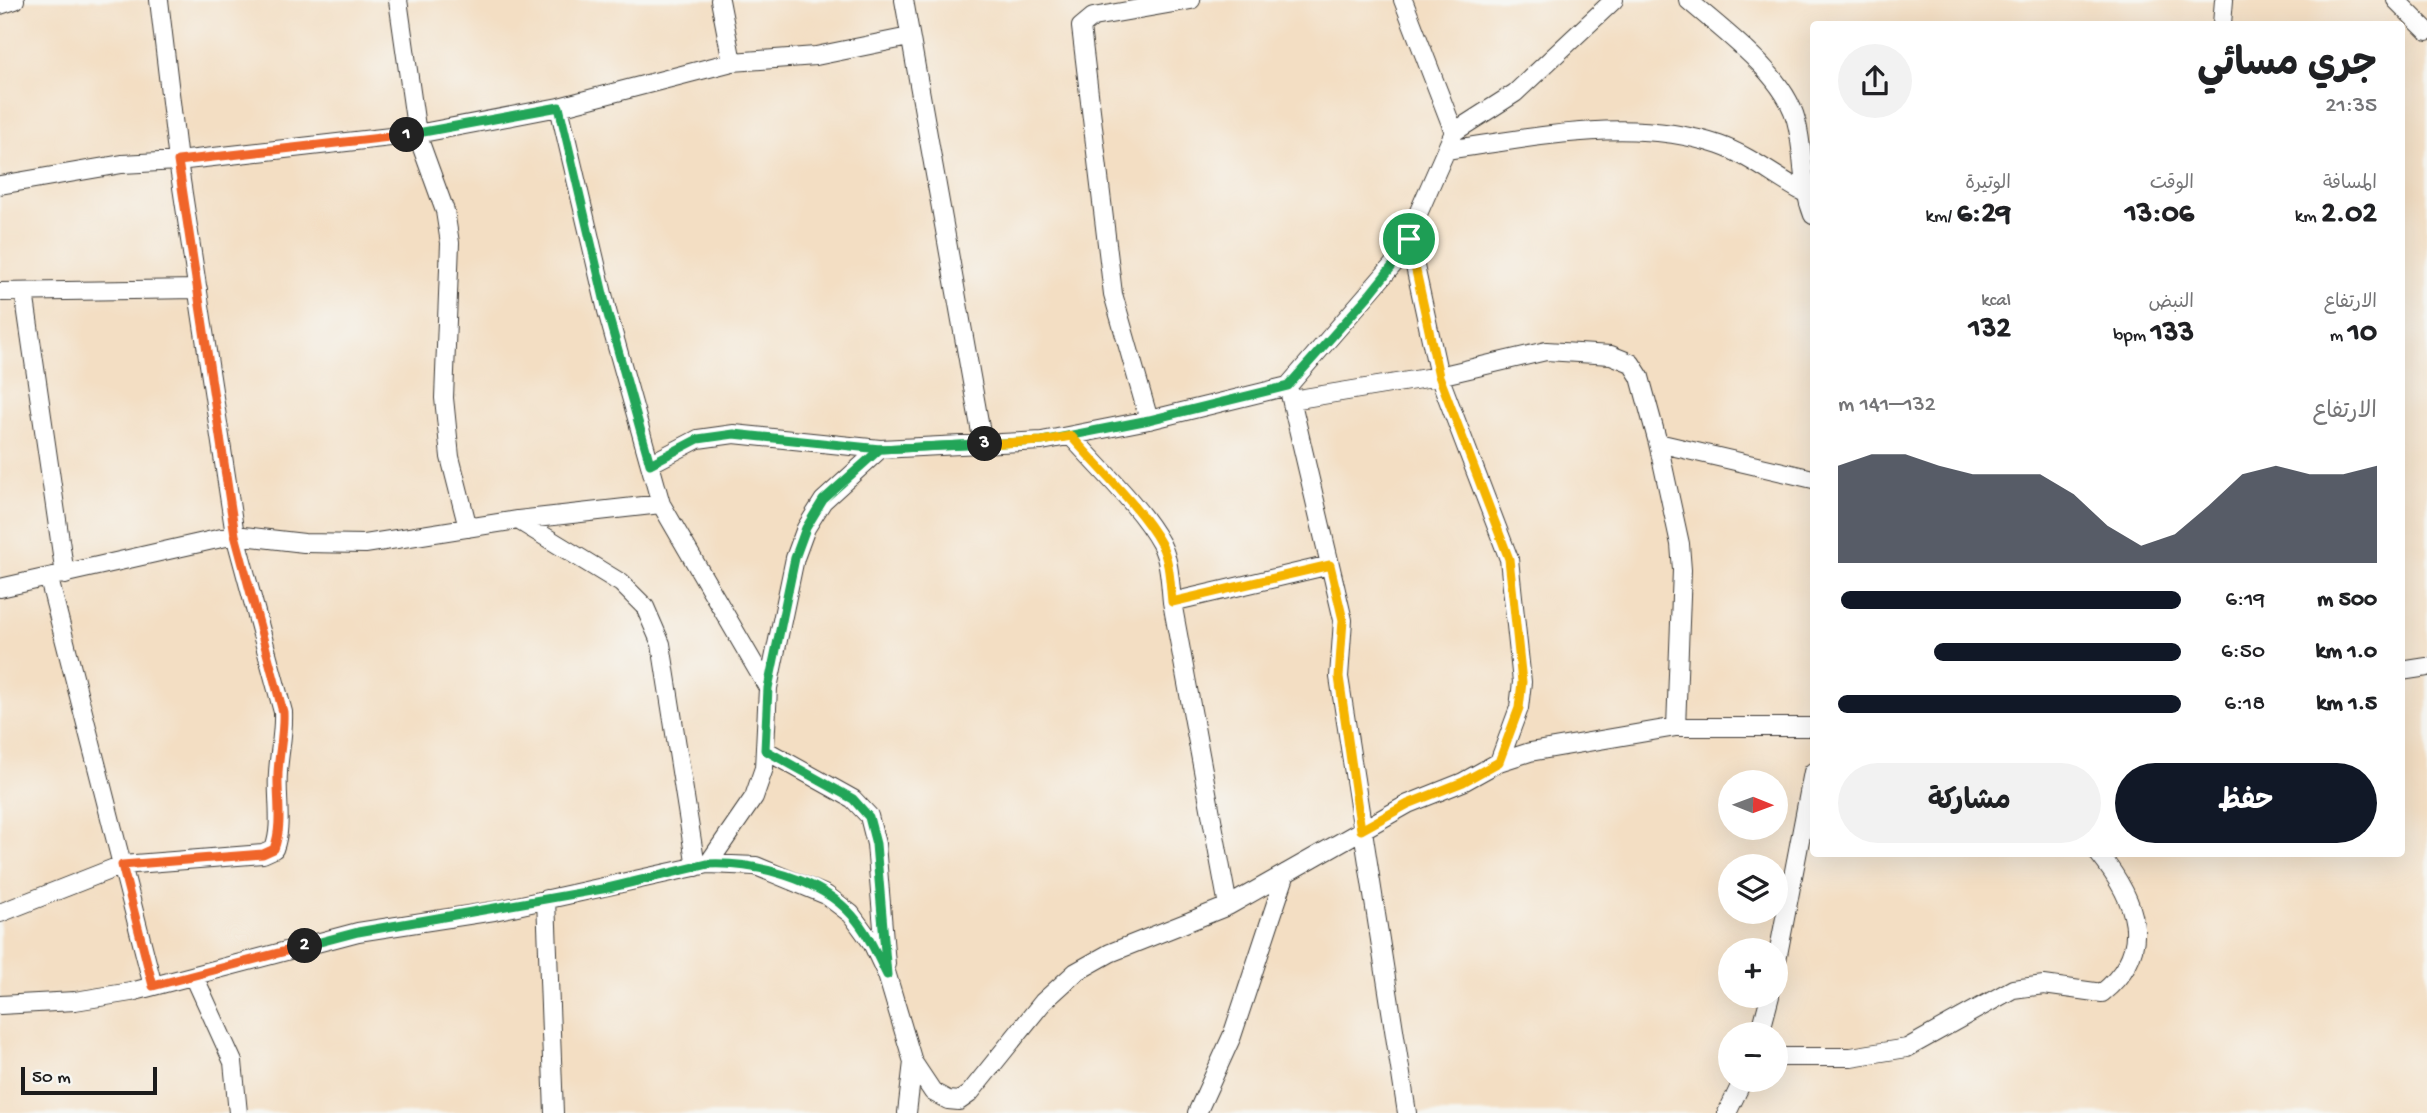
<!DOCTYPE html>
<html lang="ar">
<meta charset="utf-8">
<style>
body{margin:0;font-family:"Gochi Hand","Playpen Sans Arabic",sans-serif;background:#f2f2f2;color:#202124;direction:rtl;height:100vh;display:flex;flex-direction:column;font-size:26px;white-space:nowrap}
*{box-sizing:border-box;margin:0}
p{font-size:23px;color:#757577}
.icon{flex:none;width:38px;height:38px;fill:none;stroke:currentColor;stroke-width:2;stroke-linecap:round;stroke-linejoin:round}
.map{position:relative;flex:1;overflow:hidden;direction:ltr}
.side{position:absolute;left:1810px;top:21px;width:595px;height:836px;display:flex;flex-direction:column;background:#fff;border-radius:7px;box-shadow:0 7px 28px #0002;direction:rtl}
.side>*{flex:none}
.needle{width:46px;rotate:91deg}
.fabs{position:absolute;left:1718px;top:770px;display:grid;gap:14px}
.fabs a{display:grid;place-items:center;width:70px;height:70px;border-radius:50%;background:#fff;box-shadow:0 7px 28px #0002;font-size:35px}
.scale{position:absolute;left:21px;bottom:18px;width:136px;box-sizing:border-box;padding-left:7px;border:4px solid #1c1c1c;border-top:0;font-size:19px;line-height:24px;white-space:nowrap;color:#1c1c1c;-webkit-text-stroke:5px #f6f6f2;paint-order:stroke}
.pin{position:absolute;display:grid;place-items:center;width:60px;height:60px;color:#fff;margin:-30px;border:4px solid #fff;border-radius:50%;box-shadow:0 2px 7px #0007}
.km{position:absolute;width:35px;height:35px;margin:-18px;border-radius:50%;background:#222;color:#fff;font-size:19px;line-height:35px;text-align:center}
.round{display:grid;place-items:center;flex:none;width:74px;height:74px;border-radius:37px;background:#f2f2f2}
.overview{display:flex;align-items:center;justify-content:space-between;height:119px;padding:0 28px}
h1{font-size:38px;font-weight:700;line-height:52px}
.stats{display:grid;grid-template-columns:repeat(3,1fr);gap:10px;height:119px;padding:7px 28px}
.stats div{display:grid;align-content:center}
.stats b{font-size:30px;font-weight:700}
.stats small{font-size:19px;font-weight:400}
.stats p{font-size:19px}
.chart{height:196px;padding:14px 28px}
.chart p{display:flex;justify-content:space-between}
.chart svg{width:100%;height:126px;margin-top:7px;fill:#111827;opacity:.7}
.primary-button{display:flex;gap:14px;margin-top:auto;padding:14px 28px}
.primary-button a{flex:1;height:80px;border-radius:42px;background:#111827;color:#fff;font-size:28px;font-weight:700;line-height:80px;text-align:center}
.primary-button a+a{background:#f2f2f2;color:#202124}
ul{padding:0 28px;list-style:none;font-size:23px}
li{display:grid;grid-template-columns:112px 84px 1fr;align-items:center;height:52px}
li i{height:18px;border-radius:9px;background:#111827}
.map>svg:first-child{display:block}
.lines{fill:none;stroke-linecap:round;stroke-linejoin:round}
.minor-casing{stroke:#3c3935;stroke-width:20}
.minor{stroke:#fff;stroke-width:18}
.split-1-casing{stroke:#fff;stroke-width:14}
.split-2-casing{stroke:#fff;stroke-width:14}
.split-3-casing{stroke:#fff;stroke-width:14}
.split-4-casing{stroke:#fff;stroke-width:14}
.split-1{stroke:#22a559;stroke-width:9}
.split-2{stroke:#f0652b;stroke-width:9}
.split-3{stroke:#22a559;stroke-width:9}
.split-4{stroke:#f5b400;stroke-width:9}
</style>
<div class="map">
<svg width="2427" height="1113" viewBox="0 0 2427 1113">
<rect width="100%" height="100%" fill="#f6f6f2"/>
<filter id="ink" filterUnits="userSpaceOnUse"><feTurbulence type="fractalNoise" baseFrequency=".0143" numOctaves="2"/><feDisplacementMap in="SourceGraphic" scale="14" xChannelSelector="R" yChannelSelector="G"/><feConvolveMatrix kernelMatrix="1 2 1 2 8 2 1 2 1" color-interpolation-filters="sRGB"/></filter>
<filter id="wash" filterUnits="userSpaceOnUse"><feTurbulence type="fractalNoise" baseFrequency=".00686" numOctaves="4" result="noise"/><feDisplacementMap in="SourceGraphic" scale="28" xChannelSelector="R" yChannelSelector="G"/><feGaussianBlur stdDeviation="1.57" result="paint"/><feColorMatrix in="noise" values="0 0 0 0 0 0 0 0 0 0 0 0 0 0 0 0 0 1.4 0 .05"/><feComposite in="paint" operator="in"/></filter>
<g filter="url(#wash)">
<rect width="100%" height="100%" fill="#f3dec3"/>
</g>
<g filter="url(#ink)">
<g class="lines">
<g class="minor-casing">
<path id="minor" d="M398,0L417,134L445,211L450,243L444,398L450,457L468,528
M720,0L732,62
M904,0L983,444
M1403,0L1454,132
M1688,0C1723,31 1784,74 1796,120C1805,153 1800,182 1813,215
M2396,0L2427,31
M0,5L15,0
M2222,24L2224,0
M559,107L607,311L661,504L768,688
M1446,150C1535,138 1631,115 1719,145C1748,155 1776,177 1803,192
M0,185L122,164L178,161L417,134L559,107L732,62L816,56L909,37
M1409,239L1439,376L1509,559L1522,682L1519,708L1499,762
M0,292L198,289
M24,292L65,575
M1288,386L1343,620L1339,677L1407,1113
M1292,400L1439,376L1546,351L1611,355L1631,363L1640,377L1658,443L1680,544L1682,570L1676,727
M1149,420L1113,294L1081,27L1093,17L1191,0
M1071,436C1099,468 1141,507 1161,544C1170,562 1170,583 1172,602L1228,906
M1658,443L1813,479
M650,464L698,439L734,434L880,449L1042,441L1149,420L1288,386L1398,259L1454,132L1515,93L1614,0
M518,520L621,583L645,607L661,644L696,867
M49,579L153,986
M0,588L235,535L178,161L159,0
M1172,602L1330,565
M2401,671L2427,667
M765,750L853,799L869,816L876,844L886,964
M708,864L754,797L764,768L768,688L795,558L806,528L823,501L880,449
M546,899L554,1113
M0,913L122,865L263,854L274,849C283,826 276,798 278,773C279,752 284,734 283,712L235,535L304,543L365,544L518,520L661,504
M1776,965L1813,772
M194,976L233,1062L238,1113
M0,1005L75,1001L131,992L358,932L494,911L708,864L756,866L826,895L851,914L872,943L887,975L913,1062L933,1092L948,1100L959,1101L969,1094L1043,1002L1076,972L1110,953L1228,906L1408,804L1463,782L1499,762L1530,752L1676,727H1813
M1760,1034L1770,996
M1776,1057H1851L1907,1048L2013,989L2044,985L2102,993C2156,949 2136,900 2099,854
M907,1113L913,1062
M1197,1113L1232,1036L1286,873
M1727,1113L1743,1080"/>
</g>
<use href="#minor" class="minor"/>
</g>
</g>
<g class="lines" filter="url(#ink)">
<g class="split-1-casing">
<path id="split-1" d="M407,135L559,107L607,311L650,464L698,439L734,434L880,449L1042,441L1149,420L1288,386L1370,294L1398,259L1409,239"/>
</g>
<g class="split-2-casing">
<path id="split-2" d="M305,946L153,986L122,865L263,854L274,849C283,825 277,798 278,773C279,752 284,734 283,712L235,535L178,161L407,135"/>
</g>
<g class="split-3-casing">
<path id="split-3" d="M305,946L358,932L608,888L708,864C755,862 820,879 852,915C868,933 877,955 887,975L876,844L869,817L853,799L765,750L768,688L795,558L806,528L823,500L880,449L985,444"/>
</g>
<g class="split-4-casing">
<path id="split-4" d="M985,444L1042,441L1071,436C1098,467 1142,509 1161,544C1170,562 1170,583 1172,602L1330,565L1343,620L1339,677L1361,830L1408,804L1463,782L1499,762L1519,708L1522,682L1509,559L1439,376L1409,239"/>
</g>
<use href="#split-1" class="split-1"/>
<use href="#split-2" class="split-2"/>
<use href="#split-3" class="split-3"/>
<use href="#split-4" class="split-4"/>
</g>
</svg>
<div class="fabs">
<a><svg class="needle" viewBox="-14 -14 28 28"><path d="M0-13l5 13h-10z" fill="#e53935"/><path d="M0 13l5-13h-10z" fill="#757577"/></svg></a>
<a><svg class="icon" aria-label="layers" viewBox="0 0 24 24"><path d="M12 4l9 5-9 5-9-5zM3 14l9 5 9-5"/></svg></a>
<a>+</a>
<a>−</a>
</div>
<div class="scale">50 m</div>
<div class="pin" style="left:1409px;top:239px;background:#1e9e55"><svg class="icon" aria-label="arrive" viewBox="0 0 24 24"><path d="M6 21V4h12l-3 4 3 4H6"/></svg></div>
<b class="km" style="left:407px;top:135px">1</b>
<b class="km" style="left:305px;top:946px">2</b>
<b class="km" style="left:985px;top:444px">3</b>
<section class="side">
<div class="overview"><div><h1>جري مسائي</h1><p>21:35</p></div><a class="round"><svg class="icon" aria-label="share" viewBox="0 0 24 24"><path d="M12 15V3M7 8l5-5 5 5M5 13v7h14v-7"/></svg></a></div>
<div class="stats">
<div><p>المسافة</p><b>2.02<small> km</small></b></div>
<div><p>الوقت</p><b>13:06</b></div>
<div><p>الوتيرة</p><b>6:29<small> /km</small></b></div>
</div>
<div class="stats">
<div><p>الارتفاع</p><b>10<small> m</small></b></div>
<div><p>النبض</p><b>133<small> bpm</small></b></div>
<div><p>kcal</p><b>132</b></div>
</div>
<div class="chart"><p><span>الارتفاع</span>132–141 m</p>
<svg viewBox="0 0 160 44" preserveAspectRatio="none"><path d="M0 44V10L10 6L20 6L30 10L40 13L50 13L60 13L70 20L80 31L90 38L100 34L110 24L120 13L130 10L140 13L150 13L160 10V44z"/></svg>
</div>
<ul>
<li><b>500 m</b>6:19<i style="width:99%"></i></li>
<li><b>1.0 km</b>6:50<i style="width:72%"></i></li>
<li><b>1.5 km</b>6:18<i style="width:100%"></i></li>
</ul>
<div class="primary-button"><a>حفظ</a><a>مشاركة</a></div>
</section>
</div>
